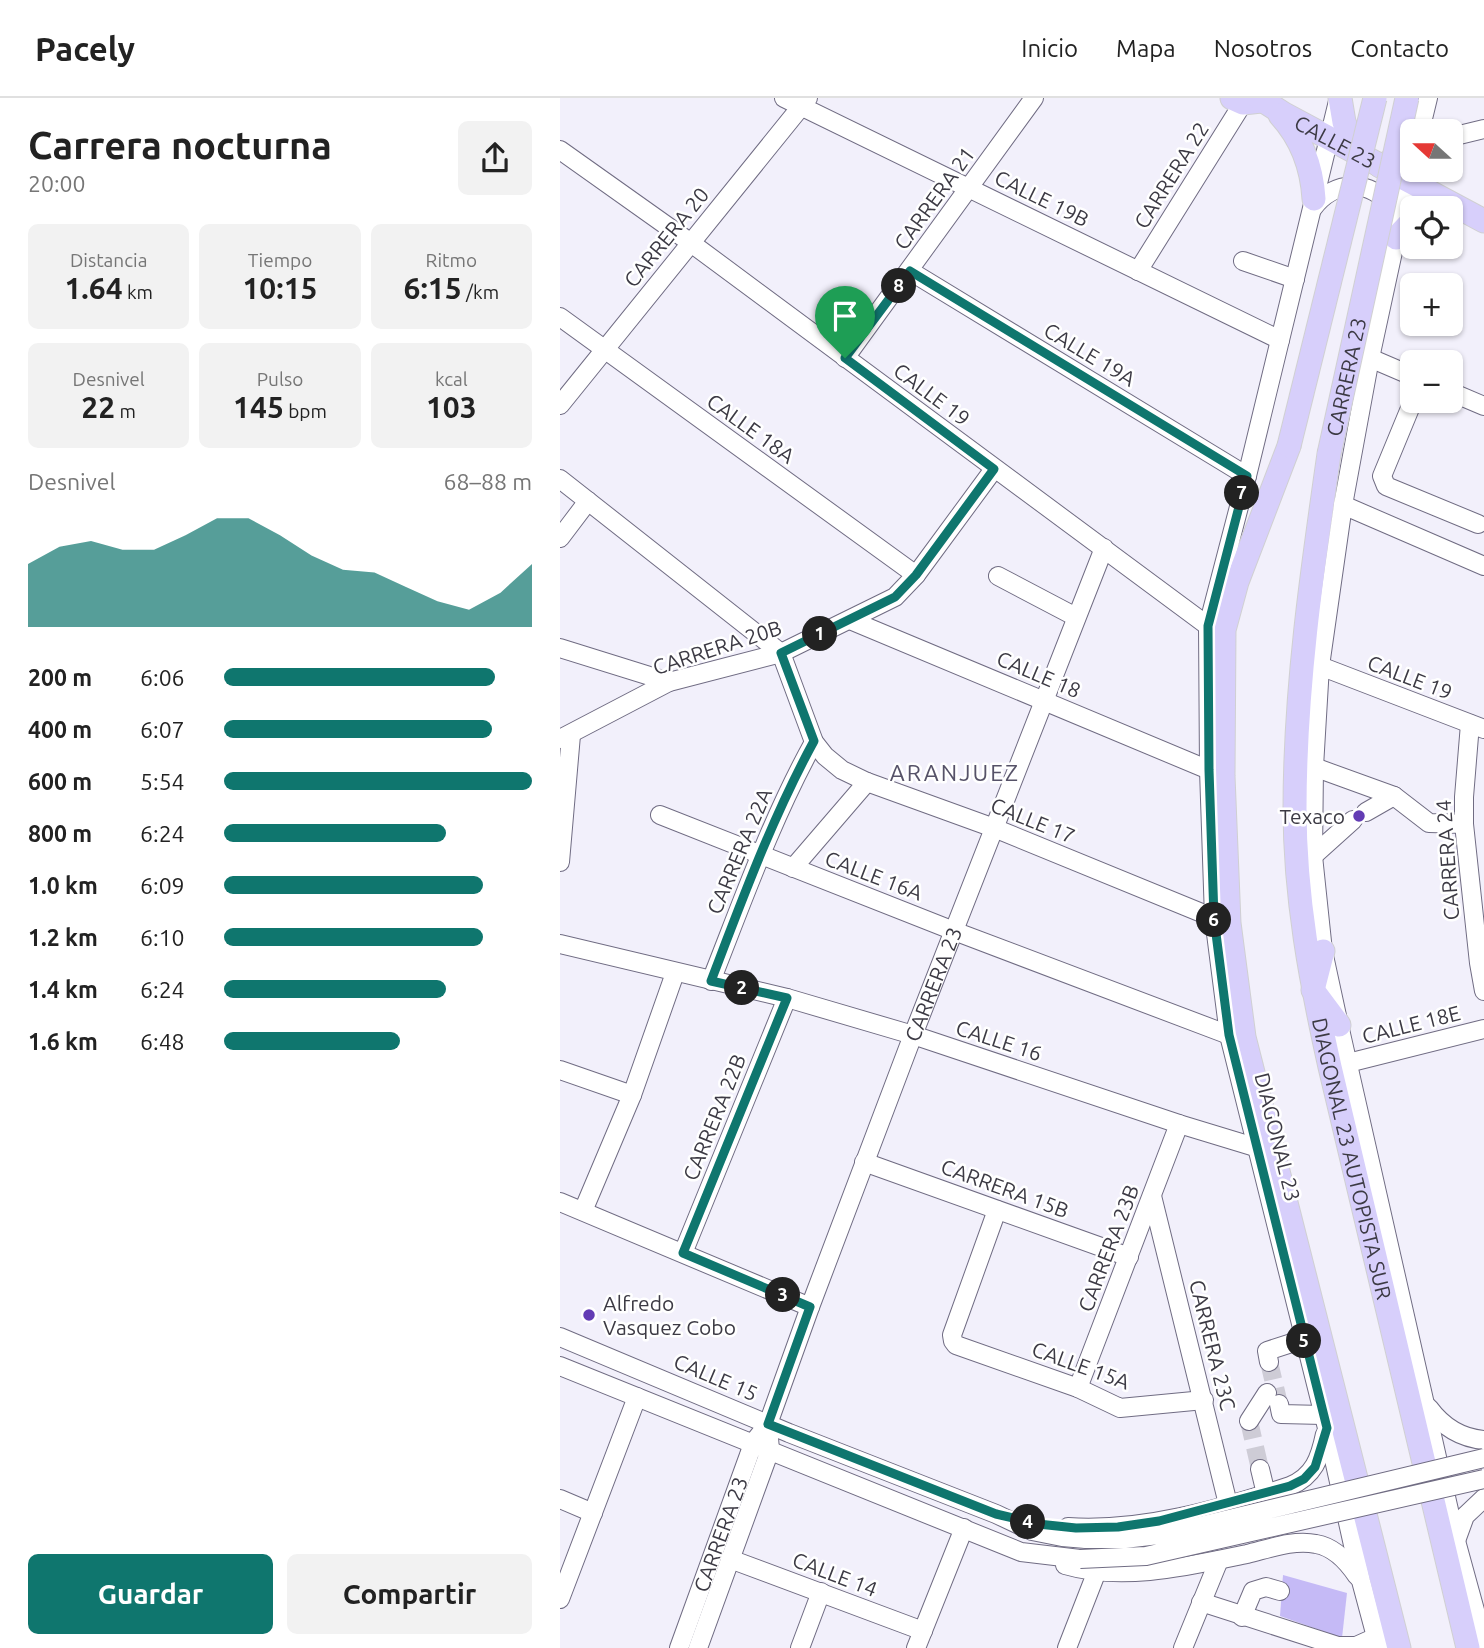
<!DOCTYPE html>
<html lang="es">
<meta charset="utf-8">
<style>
body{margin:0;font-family:Ubuntu,sans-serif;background:#f2f2f2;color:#222;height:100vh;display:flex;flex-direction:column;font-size:26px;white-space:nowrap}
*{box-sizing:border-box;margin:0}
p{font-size:23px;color:#767676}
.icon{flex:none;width:38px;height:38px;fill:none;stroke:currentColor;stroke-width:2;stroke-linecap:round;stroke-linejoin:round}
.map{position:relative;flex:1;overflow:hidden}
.panel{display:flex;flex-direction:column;background:#fff;width:560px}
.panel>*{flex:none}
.needle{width:46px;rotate:291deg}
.controls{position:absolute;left:840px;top:21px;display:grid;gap:14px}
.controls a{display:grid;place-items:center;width:63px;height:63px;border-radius:10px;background:#fff;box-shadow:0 2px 5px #0004;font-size:35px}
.pin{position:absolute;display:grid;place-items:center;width:60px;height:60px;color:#fff;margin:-72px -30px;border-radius:50% 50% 50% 0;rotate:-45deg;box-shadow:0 0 7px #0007}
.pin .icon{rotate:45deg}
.km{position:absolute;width:35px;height:35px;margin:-18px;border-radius:50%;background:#222;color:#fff;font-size:19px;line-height:35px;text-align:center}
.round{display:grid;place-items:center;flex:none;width:74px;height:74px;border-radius:10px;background:#f2f2f2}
.overview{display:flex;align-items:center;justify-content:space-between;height:119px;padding:0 28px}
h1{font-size:38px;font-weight:700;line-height:52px}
.metrics{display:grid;grid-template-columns:repeat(3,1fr);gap:10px;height:119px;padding:7px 28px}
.metrics div{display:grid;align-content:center;border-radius:10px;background:#f2f2f2;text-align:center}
.metrics b{font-size:30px;font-weight:700}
.metrics small{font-size:19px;font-weight:400}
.metrics p{font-size:19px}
.chart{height:196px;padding:14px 28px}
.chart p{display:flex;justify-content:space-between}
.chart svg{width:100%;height:126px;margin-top:7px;fill:#0f766e;opacity:.7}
.button{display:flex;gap:14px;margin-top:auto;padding:14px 28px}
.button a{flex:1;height:80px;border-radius:10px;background:#0f766e;color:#fff;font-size:28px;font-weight:700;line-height:80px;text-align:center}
.button a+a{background:#f2f2f2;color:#222}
ul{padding:0 28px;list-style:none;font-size:23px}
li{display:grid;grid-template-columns:112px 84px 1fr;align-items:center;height:52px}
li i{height:18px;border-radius:9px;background:#0f766e}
header{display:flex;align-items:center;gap:42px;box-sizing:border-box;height:98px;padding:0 35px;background:#fff;border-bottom:2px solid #e0e0e0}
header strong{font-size:33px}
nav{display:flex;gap:38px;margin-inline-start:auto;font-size:24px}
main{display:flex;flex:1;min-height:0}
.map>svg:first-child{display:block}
.green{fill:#c5baf6}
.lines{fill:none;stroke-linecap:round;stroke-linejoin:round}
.minor-tunnel{stroke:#ceccd6;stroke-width:18;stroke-dasharray:18 9;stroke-linecap:butt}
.minor-casing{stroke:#706c83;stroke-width:20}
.major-casing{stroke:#d0d0d2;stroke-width:25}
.minor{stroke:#fff;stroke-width:18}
.major{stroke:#d7cffb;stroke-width:23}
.minor-bridge-casing{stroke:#706c83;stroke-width:20;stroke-linecap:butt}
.major-bridge-casing{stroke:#d0d0d2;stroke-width:25;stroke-linecap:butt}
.minor-bridge{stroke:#fff;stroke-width:18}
.major-bridge{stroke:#d7cffb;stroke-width:23}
.route-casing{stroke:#fff;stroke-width:14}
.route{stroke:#0f766e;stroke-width:9}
.poi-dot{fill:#633cb4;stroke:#fff;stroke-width:2.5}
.labels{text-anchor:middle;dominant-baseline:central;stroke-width:5;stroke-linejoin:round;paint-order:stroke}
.street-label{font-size:21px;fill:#3c3a44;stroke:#fff}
.poi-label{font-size:21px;fill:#3c3a44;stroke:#fff;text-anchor:end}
.neighbourhood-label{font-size:23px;letter-spacing:2px;fill:#565268;stroke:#fff}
</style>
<header>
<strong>Pacely</strong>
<nav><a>Inicio</a><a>Mapa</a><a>Nosotros</a><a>Contacto</a></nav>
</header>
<main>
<section class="panel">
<div class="overview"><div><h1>Carrera nocturna</h1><p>20:00</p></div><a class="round"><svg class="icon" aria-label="share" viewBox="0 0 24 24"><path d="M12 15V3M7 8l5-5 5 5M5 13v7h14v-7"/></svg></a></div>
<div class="metrics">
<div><p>Distancia</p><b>1.64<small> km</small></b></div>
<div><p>Tiempo</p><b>10:15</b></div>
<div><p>Ritmo</p><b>6:15<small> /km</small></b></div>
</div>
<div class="metrics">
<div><p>Desnivel</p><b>22<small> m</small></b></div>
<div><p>Pulso</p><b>145<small> bpm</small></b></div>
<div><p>kcal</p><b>103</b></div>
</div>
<div class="chart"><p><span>Desnivel</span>68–88 m</p>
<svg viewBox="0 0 160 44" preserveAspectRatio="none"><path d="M0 44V22L10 16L20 14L30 17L40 17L50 12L60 6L70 6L80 12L90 19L100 24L110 25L120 30L130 35L140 38L150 32L160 22V44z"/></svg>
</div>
<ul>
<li><b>200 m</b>6:06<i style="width:88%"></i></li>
<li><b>400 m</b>6:07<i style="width:87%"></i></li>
<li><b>600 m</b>5:54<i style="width:100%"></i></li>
<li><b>800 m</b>6:24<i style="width:72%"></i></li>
<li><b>1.0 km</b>6:09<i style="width:84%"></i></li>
<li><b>1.2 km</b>6:10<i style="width:84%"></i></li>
<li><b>1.4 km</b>6:24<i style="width:72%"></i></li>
<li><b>1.6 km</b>6:48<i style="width:57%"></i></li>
</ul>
<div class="button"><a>Guardar</a><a>Compartir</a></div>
</section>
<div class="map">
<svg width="924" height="1550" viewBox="0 0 924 1550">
<rect width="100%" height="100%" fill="#f2f0fb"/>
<path class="green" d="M723,1477L787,1495L782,1540L720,1518Z"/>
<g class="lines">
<path class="minor-tunnel" d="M709,1264L719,1306
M689,1323L700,1371"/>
<g class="minor-casing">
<g id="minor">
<path d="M224,0L720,242"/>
<path d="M778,3L687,378L648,528L649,672L654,820L669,937L767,1330L801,1483L819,1550"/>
<path d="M860,33L868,0"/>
<path d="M891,39L924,31"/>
<path d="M0,52L131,145L648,528"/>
<path d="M852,66L810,260L783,407L760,568L754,669L753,758L763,853L779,927L896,1443L924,1545"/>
<path d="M753,110C773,82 812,80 831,110"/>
<path d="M683,163L735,181"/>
<path d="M350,173L687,378"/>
<path d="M578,173L683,5"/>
<path d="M0,219L356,477"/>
<path d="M285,260L474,0"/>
<path d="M810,260L852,278"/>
<path d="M891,294L924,308"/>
<path d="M853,303L822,378L826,388L918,426"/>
<path d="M0,307L248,0"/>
<path d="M0,381L221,555L254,644L265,658L282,672L307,684L434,730L654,820"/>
<path d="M783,407L924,468"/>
<path d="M0,440L28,403"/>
<path d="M438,478L516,519"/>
<path d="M290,522L649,672"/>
<path d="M0,550L109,584"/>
<path d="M760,568L924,631"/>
<path d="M910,626L904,699V726L919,865L924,893"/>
<path d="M0,641L109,584L221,555L335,499L356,477L434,371"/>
<path d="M754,669L834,698L869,725L904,726"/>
<path d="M806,714L834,698"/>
<path d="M100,717L394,833L669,937"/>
<path d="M753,758L793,722"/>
<path d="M0,764L11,637"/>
<path d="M233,770L307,684"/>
<path d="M0,846L227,900L353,937L619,1026L698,1050"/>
<path d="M151,883C183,802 212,720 254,644"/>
<path d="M788,965L924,931"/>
<path d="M0,972L72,997"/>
<path d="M304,1064L569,1159"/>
<path d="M592,1098L668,1406"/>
<path d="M0,1104L250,1209"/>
<path d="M437,1112L392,1237L393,1243L396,1247L518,1290L560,1310L644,1302"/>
<path d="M23,1113L72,997L115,875"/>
<path d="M123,1155L227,900"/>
<path d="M0,1239L229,1335L436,1416L472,1433L502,1439L526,1441"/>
<path d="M709,1264L707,1253L744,1241"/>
<path d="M0,1268L461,1454L520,1461"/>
<path d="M518,1290L619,1026"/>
<path d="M719,1306L721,1316L763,1317"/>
<path d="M869,1310C883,1329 900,1340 924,1342"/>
<path d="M689,1323L707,1295"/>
<path d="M700,1371L706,1396"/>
<path d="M0,1401L33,1415"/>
<path d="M508,1429C581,1434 661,1411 730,1388C754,1378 760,1360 765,1336"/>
<path d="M897,1440L905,1418L924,1400"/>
<path d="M170,1461L363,1533"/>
<path d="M505,1467C563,1484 629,1468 687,1456C708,1451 734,1441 756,1446C774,1449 787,1463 797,1478"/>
<path d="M0,1501L77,1299"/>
<path d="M641,1504L778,1548H796L816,1539"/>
<path d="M682,1519L693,1493L706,1489L720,1493"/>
<path id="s1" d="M119,1550L189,1357L193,1345L208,1326L250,1209L353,937L544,450"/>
<path d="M138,1550L210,1352L209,1340"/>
<path d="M240,1550L261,1494"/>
<path d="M356,1550L404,1430"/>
<path d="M507,1550L537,1473"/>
<path d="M623,1550L659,1462"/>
</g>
</g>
<g class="major-casing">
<g id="major">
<path d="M672,0L683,5L701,3"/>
<path id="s2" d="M699,0L724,16L924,123"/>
<path d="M780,0L784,24L796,55"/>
<path d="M720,17C742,41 752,68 754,101"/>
<path d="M820,68L839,60L852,48"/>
<path d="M836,140L852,123"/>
<path d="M729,348L677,484L664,532L663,678L669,825L684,939L839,1550"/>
<path id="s3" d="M769,356C752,474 735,592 735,711C735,799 751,884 770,969L908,1550"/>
<path d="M763,853L753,892L779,927"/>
</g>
</g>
<use href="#minor" class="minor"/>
<use href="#major" class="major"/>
<g class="minor-bridge-casing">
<path id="minor-bridge" d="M526,1441H564L607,1436L924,1360
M520,1461L586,1458L924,1381"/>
</g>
<g class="major-bridge-casing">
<g id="major-bridge">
<path d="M729,348L815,0"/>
<path id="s4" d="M769,356L847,0"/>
</g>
</g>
<use href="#minor-bridge" class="minor-bridge"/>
<use href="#major-bridge" class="major-bridge"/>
</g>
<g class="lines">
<g class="route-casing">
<path id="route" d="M350,173L687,378L648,528L649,672L654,820L669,937L767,1330L755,1369L744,1381L730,1388L599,1423L558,1429L516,1430L478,1426L436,1416L208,1326L250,1209L123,1155L227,900L151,883C182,802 212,720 254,643L221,555L335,499L356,477L434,371L285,260Z"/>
</g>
<use href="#route" class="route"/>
</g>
<g class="poi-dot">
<circle cx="799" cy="718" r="7"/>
<circle cx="29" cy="1217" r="7"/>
</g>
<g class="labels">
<g class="street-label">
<text stroke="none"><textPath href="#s2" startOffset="88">CALLE 23</textPath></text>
<text transform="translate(611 77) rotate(-58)">CARRERA 22</text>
<text transform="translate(374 100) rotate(-54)">CARRERA 21</text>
<text transform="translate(482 100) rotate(26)">CALLE 19B</text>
<text transform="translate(106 139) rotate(-51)">CARRERA 20</text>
<text transform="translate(530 256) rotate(31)">CALLE 19A</text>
<text stroke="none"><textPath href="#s4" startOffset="79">CARRERA 23</textPath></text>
<text transform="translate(372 296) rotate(37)">CALLE 19</text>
<text transform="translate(191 330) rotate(36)">CALLE 18A</text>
<text transform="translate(157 549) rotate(-18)">CARRERA 20B</text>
<text transform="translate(479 576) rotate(23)">CALLE 18</text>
<text transform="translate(850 579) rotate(21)">CALLE 19</text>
<text transform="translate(473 722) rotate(22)">CALLE 17</text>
<text transform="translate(179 753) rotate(-67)">CARRERA 22A</text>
<text transform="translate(887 762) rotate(-94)">CARRERA 24</text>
<text transform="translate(314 777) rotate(21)">CALLE 16A</text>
<text stroke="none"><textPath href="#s1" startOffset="712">CARRERA 23</textPath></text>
<text transform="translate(851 926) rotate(-14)">CALLE 18E</text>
<text transform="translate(439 942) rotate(18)">CALLE 16</text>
<text transform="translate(154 1019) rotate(-68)">CARRERA 22B</text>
<text transform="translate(718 1039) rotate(76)">DIAGONAL 23</text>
<text stroke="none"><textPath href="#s3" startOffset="712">DIAGONAL 23 AUTOPISTA SUR</textPath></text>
<text transform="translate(445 1090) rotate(20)">CARRERA 15B</text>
<text transform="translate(548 1150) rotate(-69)">CARRERA 23B</text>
<text transform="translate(653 1247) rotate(76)">CARRERA 23C</text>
<text transform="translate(521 1267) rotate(20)">CALLE 15A</text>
<text transform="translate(156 1279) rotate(23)">CALLE 15</text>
<text stroke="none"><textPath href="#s1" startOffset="121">CARRERA 23</textPath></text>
<text transform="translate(275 1476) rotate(21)">CALLE 14</text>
</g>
<g class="poi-label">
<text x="785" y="718">Texaco</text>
<text x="43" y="1205" text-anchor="start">Alfredo<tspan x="43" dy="24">Vasquez Cobo</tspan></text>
</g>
<g class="neighbourhood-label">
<text x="395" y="674">ARANJUEZ</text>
</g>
</g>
</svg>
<div class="controls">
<a><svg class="needle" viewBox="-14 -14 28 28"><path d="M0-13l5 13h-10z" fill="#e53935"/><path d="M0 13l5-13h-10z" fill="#767676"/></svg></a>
<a><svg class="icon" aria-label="locate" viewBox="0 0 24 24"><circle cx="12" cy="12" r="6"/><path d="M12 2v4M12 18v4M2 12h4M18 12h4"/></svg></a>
<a>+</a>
<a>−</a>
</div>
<div class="pin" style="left:285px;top:260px;background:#1e9e55"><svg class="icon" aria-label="arrive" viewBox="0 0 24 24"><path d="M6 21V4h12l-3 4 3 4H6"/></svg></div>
<b class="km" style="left:260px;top:536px">1</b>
<b class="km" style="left:182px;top:890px">2</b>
<b class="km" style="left:223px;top:1197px">3</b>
<b class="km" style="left:468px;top:1424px">4</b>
<b class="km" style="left:744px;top:1243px">5</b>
<b class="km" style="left:654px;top:822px">6</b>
<b class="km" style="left:682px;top:395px">7</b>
<b class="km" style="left:339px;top:188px">8</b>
</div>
</main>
